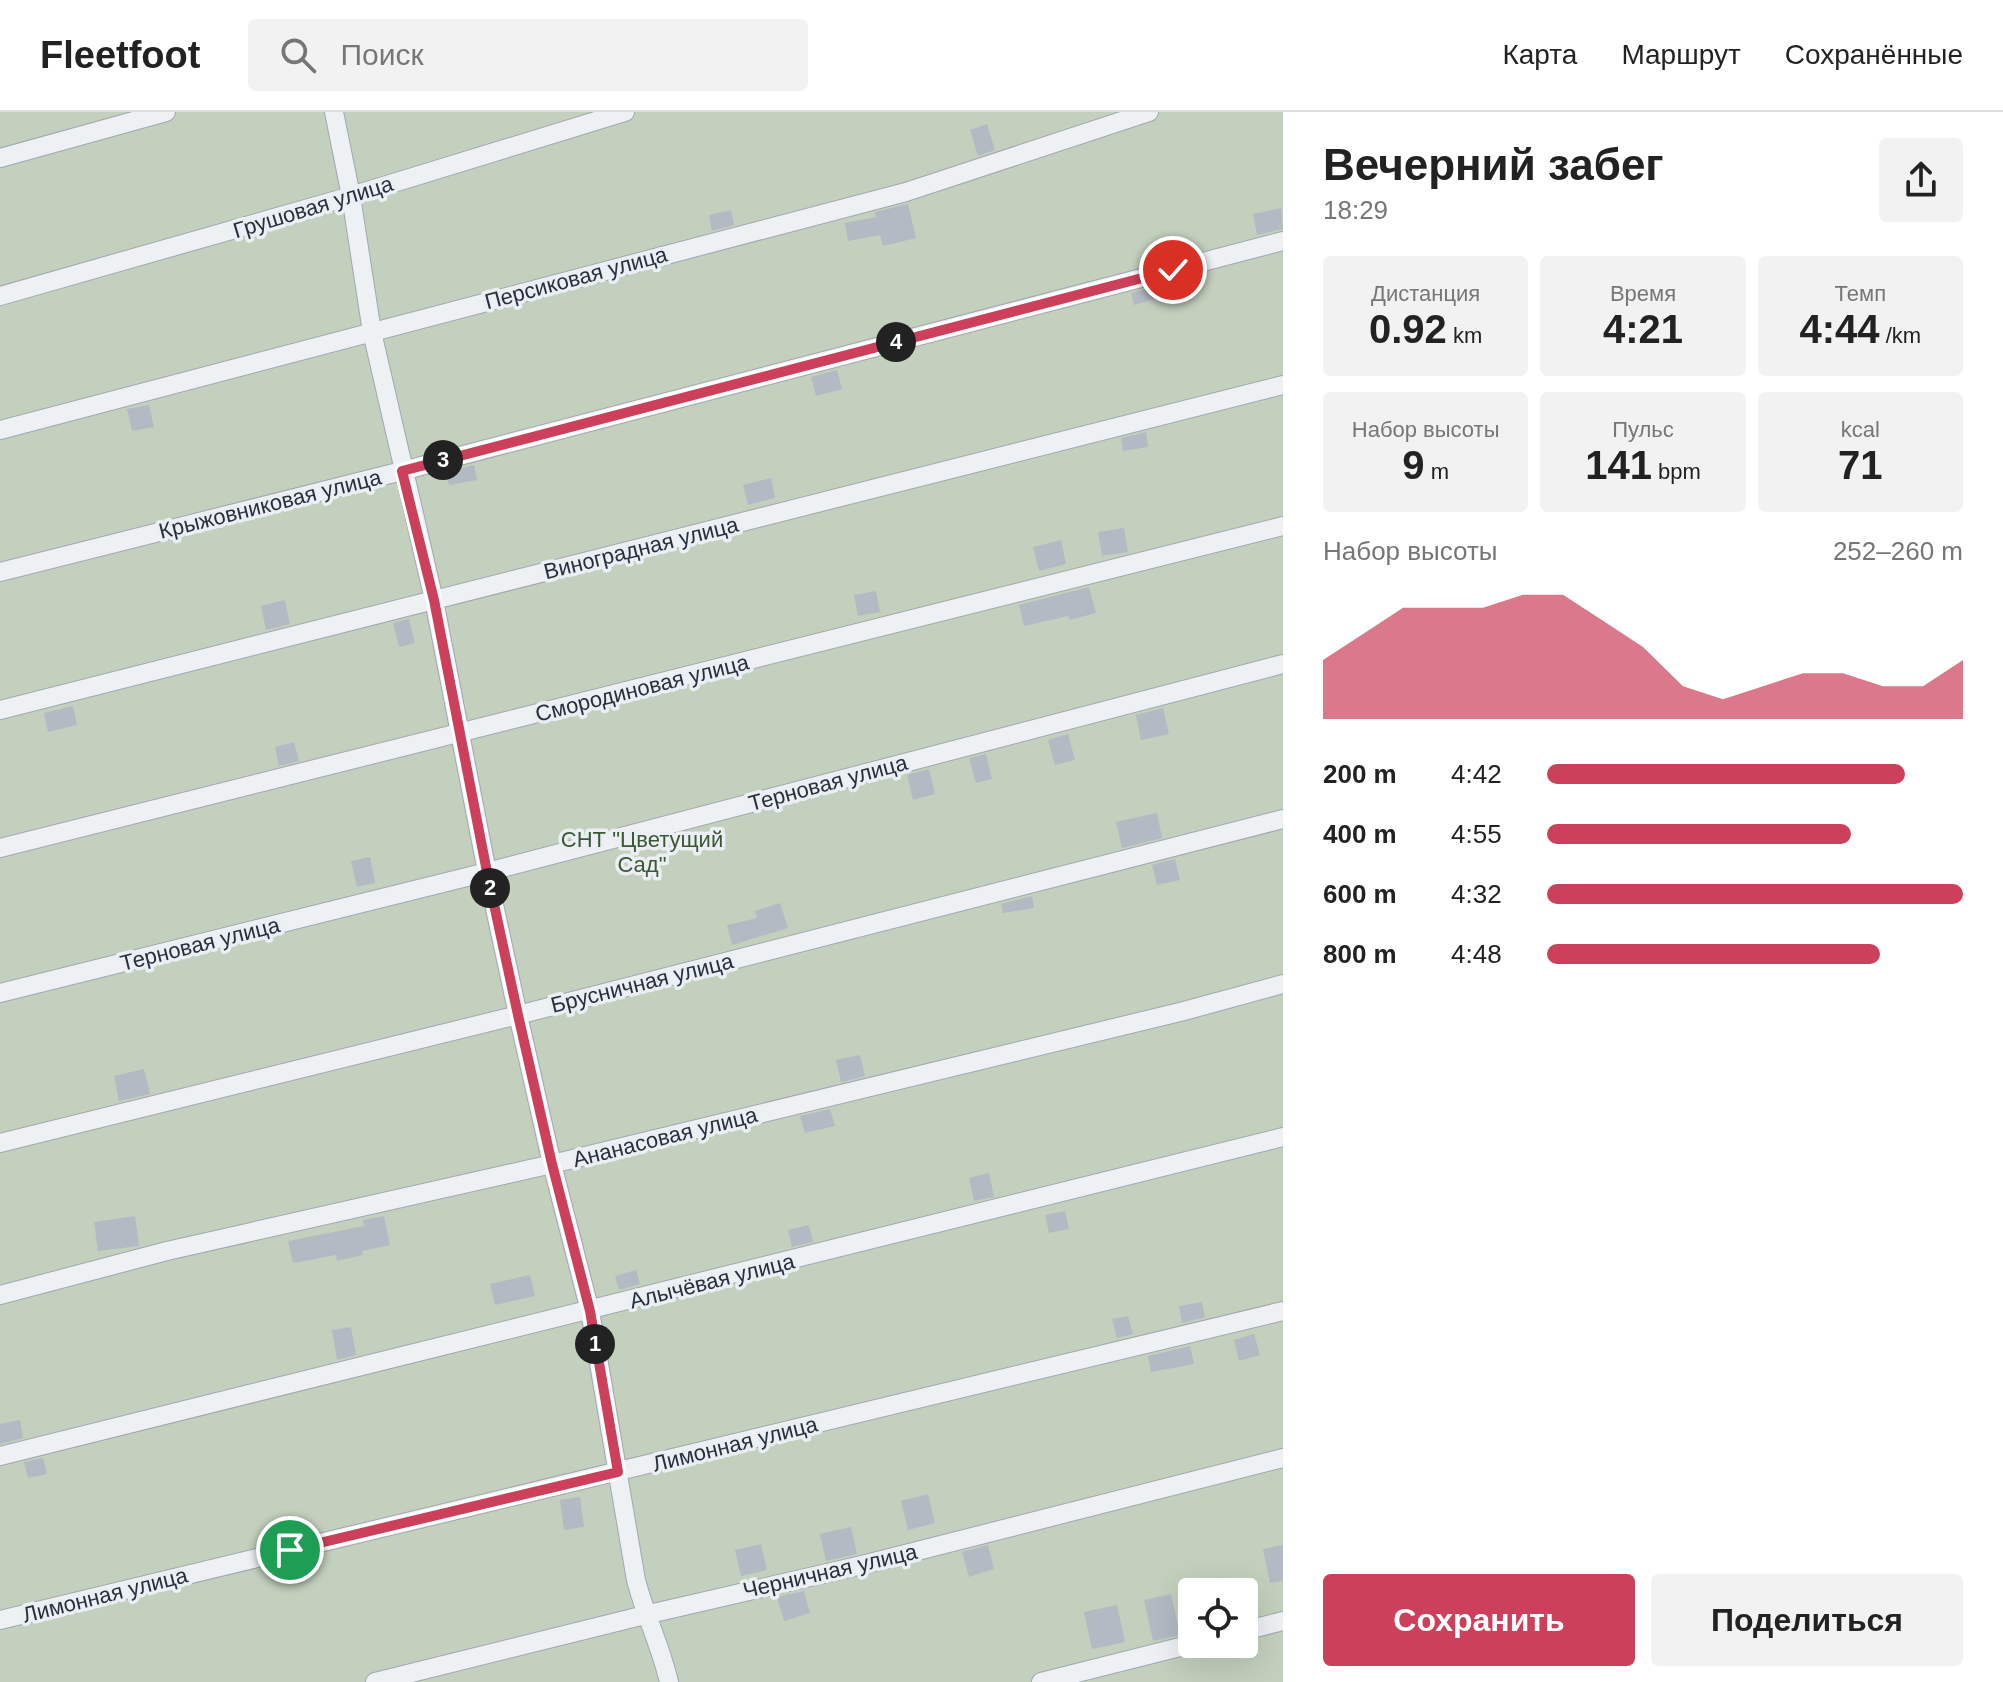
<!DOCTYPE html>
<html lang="ru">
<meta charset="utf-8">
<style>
body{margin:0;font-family:Arial,sans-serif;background:#f2f2f2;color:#222;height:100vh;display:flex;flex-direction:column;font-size:30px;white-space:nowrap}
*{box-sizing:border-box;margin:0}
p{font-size:26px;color:#767676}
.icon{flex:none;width:44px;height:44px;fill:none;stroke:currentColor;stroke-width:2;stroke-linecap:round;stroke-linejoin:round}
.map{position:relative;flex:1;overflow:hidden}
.details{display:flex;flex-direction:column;background:#fff;width:720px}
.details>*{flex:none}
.controls{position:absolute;left:1178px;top:1466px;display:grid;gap:16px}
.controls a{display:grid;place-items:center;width:80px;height:80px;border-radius:8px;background:#fff;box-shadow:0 8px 32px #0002;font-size:40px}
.pin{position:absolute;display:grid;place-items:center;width:68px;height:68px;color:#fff;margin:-34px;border:4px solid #fff;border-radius:50%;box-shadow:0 2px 8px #0007}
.km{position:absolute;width:40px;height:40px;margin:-20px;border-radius:50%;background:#222;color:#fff;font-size:22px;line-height:40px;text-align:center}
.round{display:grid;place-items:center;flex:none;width:84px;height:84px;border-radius:8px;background:#f2f2f2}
.summary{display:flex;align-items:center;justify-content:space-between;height:136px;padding:0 40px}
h1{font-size:44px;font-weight:800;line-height:60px}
.stats{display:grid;grid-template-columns:repeat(3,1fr);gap:12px;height:136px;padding:8px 40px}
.stats div{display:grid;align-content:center;border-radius:8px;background:#f2f2f2;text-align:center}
.stats b{font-size:40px;font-weight:800}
.stats small{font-size:22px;font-weight:400}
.stats p{font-size:22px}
.chart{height:224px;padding:16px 40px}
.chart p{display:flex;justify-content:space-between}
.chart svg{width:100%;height:144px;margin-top:8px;fill:#cc405b;opacity:.7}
.action{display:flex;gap:16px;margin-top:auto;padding:16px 40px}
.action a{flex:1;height:92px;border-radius:8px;background:#cc405b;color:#fff;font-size:32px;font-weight:800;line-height:92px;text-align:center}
.action a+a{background:#f2f2f2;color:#222}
ul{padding:0 40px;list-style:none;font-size:26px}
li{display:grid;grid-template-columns:128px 96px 1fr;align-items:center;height:60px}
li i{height:20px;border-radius:10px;background:#cc405b}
header{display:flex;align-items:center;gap:48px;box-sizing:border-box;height:112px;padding:0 40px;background:#fff;border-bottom:2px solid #e0e0e0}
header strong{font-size:38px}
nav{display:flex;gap:44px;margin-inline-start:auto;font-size:28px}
.search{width:560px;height:72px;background:#f2f2f2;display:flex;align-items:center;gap:20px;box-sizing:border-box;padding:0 28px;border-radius:8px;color:#767676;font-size:30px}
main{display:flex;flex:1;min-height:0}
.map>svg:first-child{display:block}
.green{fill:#c3d0bd;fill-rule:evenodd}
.building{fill:#b3bac3}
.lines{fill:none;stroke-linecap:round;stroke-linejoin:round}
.street-casing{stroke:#a2a7b0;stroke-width:20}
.street{stroke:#eef1f4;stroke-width:18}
.route-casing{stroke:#fff;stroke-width:16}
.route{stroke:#cc405b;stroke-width:10}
.labels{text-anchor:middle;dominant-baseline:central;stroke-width:7;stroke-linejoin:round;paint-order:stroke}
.street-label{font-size:22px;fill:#262f3c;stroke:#ebeff4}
.park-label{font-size:22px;fill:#3c5733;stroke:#ebeff4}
</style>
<header>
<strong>Fleetfoot</strong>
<div class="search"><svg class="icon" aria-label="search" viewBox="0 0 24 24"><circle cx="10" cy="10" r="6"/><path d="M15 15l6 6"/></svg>Поиск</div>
<nav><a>Карта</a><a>Маршрут</a><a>Сохранённые</a></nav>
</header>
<main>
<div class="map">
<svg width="1283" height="1570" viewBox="0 0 1283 1570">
<rect width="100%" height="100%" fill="#dce0e6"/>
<path class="green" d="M0,0H1283V1570H0ZM1192,1480H1244V1532H1192Z"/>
<path class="building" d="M987,12L995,38L978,44L970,18Z
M908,92L916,126L883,134L880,123L848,129L845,111L876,105L875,100Z
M1281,96L1283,117L1257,123L1253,102Z
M731,98L734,113L712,119L709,103Z
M1159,174L1162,185L1134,193L1131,181Z
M837,258L842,277L816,284L811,265Z
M149,293L154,315L132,319L127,297Z
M1146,320L1148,335L1123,339L1121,326Z
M474,353L477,368L449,373L446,360Z
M771,366L775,386L748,393L743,373Z
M1124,416L1128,440L1102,444L1098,420Z
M1061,428L1066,452L1039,459L1033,435Z
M1089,475L1096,501L1070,508L1068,504L1024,514L1019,493Z
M876,479L880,500L858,504L854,483Z
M285,488L290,512L266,518L261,494Z
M409,507L415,531L399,535L393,511Z
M73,594L77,613L48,620L44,601Z
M1163,596L1169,622L1141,628L1136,603Z
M1068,622L1075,648L1055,653L1048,628Z
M294,630L299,649L279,654L275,635Z
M986,642L992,667L976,671L969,646Z
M929,657L935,682L913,688L907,663Z
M1157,701L1162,726L1122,736L1116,710Z
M370,745L375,771L357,775L351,749Z
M1175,747L1180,768L1157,773L1152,753Z
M1032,784L1034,796L1003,801L1001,792Z
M780,791L788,816L732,833L727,813L757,806L755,799Z
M860,943L865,964L841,970L836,948Z
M144,957L150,982L119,989L114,964Z
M830,997L835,1014L805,1021L800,1004Z
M989,1061L994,1085L974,1089L969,1066Z
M1065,1099L1069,1117L1049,1121L1045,1103Z
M135,1104L139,1134L98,1139L94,1110Z
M384,1104L390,1133L362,1139L363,1143L337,1149L336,1143L293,1151L288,1129L364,1114L363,1108Z
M809,1113L813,1130L792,1135L788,1118Z
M636,1158L640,1172L619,1178L615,1164Z
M530,1163L535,1184L495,1193L490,1172Z
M1202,1190L1205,1205L1182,1211L1179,1194Z
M1128,1204L1133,1222L1117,1226L1112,1207Z
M351,1215L356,1243L337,1248L332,1218Z
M1254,1222L1260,1243L1239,1249L1234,1228Z
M1190,1234L1194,1252L1151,1260L1148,1244Z
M20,1308L23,1326L0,1332V1312Z
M43,1346L47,1362L28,1366L24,1350Z
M928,1382L935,1411L908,1418L901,1389Z
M580,1385L584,1415L564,1418L560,1388Z
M851,1415L857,1442L826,1449L820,1422Z
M761,1432L767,1458L741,1464L735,1438Z
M988,1433L994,1457L969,1465L962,1440Z
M1283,1433V1469L1270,1471L1263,1437Z
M804,1479L810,1501L784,1509L777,1485Z
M1171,1482L1180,1523L1153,1529L1144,1488Z
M1117,1493L1125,1530L1092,1537L1084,1500Z"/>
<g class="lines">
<g class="street-casing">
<path id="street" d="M334,0L351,84L372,220L434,488L487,760L518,903L552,1052L590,1199L636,1468C645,1503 661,1535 669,1570
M0,46L166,0
M0,184L351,84L625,0
M0,318L906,80L1149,0
M0,460L402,359L1283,129
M0,598L1283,273
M0,736L1283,414
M0,881L487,760L1283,552
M0,1031L518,903L1283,707
M0,1183L167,1139L552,1052L1184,899L1283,872
M0,1344L1283,1025
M0,1508L1283,1199
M1244,1519L1283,1509
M375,1570L645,1503L862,1453L1283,1346
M1041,1570L1192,1532"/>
</g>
<use href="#street" class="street"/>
</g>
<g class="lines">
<g class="route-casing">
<path id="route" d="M290,1438L618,1360L590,1199L552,1052L518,903L487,760L434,488L402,359L1173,158"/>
</g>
<use href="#route" class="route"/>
</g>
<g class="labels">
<g class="street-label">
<text transform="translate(313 95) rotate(-17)">Грушовая улица</text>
<text transform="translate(576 166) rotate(-15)">Персиковая улица</text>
<text transform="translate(270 392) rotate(-14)">Крыжовниковая улица</text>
<text transform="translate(641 436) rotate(-14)">Виноградная улица</text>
<text transform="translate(642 576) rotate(-14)">Смородиновая улица</text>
<text transform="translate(828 671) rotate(-15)">Терновая улица</text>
<text transform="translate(200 832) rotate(-14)">Терновая улица</text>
<text transform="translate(642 871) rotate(-14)">Брусничная улица</text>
<text transform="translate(665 1025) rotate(-14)">Ананасовая улица</text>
<text transform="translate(712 1169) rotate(-14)">Алычёвая улица</text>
<text transform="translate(735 1332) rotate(-14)">Лимонная улица</text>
<text transform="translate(830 1459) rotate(-13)">Черничная улица</text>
<text transform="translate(105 1483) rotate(-14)">Лимонная улица</text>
</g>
<g class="park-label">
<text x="642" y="727">СНТ "Цветущий<tspan x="642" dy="25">Сад"</tspan></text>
</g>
</g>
</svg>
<div class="controls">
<a><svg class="icon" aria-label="locate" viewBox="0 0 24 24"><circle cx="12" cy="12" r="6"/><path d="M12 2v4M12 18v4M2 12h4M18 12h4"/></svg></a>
</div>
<div class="pin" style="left:290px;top:1438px;background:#1e9e55"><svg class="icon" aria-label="arrive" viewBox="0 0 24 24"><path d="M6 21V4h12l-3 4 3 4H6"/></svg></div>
<div class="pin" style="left:1173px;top:158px;background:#d93025"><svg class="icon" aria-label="check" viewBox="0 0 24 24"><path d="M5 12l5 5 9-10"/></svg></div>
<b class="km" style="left:595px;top:1232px">1</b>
<b class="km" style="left:490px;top:776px">2</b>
<b class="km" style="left:443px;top:348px">3</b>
<b class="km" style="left:896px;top:230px">4</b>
</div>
<section class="details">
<div class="summary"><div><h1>Вечерний забег</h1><p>18:29</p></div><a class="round"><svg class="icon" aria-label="share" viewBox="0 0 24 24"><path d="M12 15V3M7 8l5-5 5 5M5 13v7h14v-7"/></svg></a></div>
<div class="stats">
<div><p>Дистанция</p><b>0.92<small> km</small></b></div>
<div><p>Время</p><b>4:21</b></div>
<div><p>Темп</p><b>4:44<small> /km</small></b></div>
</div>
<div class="stats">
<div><p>Набор высоты</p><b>9<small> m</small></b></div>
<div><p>Пульс</p><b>141<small> bpm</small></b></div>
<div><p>kcal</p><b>71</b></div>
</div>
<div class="chart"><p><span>Набор высоты</span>252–260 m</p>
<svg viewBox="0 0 160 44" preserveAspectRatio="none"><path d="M0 44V26L10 18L20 10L30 10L40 10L50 6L60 6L70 14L80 22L90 34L100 38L110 34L120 30L130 30L140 34L150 34L160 26V44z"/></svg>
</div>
<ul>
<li><b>200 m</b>4:42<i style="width:86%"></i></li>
<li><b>400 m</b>4:55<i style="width:73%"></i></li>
<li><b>600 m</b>4:32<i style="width:100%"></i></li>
<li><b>800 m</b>4:48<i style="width:80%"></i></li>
</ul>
<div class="action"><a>Сохранить</a><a>Поделиться</a></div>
</section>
</main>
